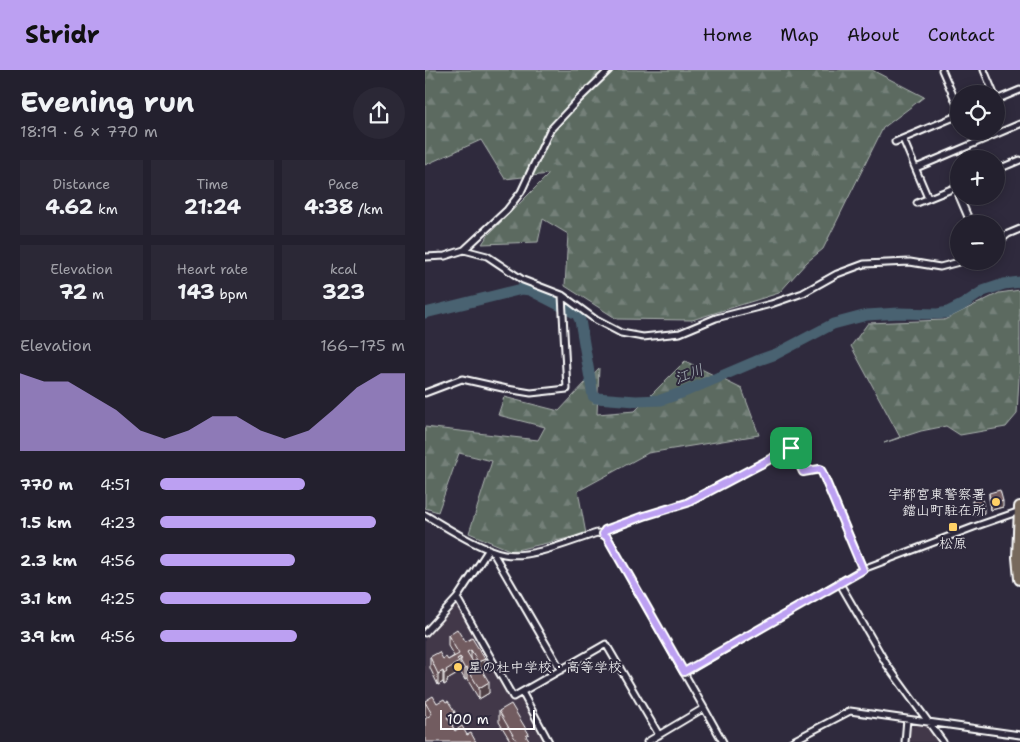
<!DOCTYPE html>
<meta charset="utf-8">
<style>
body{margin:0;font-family:"Shantell Sans","Klee One",sans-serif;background:#2b2836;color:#f1f3f6;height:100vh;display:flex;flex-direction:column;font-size:19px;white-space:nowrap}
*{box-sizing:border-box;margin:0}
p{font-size:16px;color:#a3a3aa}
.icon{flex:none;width:28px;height:28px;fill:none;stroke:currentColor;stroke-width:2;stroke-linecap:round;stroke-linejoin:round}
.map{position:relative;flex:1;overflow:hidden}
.sheet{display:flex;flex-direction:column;background:#23202e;width:425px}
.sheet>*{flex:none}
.buttons{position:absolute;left:525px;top:15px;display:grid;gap:10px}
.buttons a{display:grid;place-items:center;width:55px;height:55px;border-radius:50%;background:#23202e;box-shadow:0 2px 12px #0003,0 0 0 1px #403e4a;font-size:25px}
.scale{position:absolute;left:15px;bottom:12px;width:95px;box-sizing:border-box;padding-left:5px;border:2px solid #fff;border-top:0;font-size:14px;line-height:18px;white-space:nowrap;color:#fff;-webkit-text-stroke:4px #2f2a3d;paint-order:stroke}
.pin{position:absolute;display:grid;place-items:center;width:42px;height:42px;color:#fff;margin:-21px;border-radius:10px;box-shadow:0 2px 8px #0006}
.round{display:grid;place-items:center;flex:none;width:52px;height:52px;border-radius:26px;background:#2b2836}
.headline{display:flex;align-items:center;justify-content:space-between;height:85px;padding:0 20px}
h1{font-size:28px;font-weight:700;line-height:38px}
.figures{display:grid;grid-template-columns:repeat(3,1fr);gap:8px;height:85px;padding:5px 20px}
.figures div{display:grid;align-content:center;border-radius:0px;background:#2b2836;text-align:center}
.figures b{font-size:21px;font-weight:700}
.figures small{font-size:14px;font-weight:400}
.figures p{font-size:14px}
.chart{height:140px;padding:10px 20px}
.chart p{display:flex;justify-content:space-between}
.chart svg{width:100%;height:90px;margin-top:5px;fill:#bca0f2;opacity:.7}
ul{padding:0 20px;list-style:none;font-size:16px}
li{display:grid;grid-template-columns:80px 60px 1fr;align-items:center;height:38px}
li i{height:12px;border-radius:6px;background:#bca0f2}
header{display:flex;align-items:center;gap:30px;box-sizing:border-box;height:70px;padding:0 25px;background:#bca0f2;color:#111}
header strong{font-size:24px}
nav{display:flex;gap:28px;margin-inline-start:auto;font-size:18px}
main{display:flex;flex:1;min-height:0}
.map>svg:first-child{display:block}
.built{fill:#433948}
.forest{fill:url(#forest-firs);stroke:#adb4b0}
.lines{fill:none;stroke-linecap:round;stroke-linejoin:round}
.river{stroke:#496271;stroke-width:11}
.street-casing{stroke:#fff;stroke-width:9}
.highway-casing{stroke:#fff;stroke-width:14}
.street{stroke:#2f2a3d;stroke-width:5}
.highway{stroke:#77695c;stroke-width:10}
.wall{fill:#624e53;stroke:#fff}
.shaded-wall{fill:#504044;stroke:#fff}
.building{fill:#725b61;stroke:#fff}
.route-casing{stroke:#fff;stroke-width:10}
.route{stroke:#bca0f2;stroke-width:6}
.poi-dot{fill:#ffd166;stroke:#2f2a3d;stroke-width:2}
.labels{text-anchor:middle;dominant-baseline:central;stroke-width:4;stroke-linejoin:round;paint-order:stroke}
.poi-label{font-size:14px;fill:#fff;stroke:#2f2a3d;text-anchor:end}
.water-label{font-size:15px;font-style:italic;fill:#adb8bf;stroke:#2f2a3d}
</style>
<header>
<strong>Stridr</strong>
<nav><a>Home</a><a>Map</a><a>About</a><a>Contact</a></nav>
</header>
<main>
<section class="sheet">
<div class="headline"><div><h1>Evening run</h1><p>18:19 · 6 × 770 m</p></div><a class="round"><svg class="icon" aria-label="share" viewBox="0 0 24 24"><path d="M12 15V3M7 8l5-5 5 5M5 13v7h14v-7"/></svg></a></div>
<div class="figures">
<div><p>Distance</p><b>4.62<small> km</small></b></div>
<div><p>Time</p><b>21:24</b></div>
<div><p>Pace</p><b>4:38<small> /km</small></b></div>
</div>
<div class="figures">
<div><p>Elevation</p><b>72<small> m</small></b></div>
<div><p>Heart rate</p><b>143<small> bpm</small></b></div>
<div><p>kcal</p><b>323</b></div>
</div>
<div class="chart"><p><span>Elevation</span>166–175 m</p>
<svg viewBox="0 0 160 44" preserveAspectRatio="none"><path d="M0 44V6L10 10L20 10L30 17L40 24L50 34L60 38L70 34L80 27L90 27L100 34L110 38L120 34L130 24L140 13L150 6L160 6V44z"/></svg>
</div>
<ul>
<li><b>770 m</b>4:51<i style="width:59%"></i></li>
<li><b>1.5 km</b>4:23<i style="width:88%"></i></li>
<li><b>2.3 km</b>4:56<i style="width:55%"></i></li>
<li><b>3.1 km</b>4:25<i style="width:86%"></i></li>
<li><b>3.9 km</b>4:56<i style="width:56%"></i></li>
</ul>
</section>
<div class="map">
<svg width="595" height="672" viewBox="0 0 595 672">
<defs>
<pattern id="forest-firs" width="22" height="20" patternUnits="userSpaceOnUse" patternTransform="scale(1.25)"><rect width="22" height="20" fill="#5b6a61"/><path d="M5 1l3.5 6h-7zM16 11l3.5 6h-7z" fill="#748079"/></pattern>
</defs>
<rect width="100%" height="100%" fill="#2f2a3d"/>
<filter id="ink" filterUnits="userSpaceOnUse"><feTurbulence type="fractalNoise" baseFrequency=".02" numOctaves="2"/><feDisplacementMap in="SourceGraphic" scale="10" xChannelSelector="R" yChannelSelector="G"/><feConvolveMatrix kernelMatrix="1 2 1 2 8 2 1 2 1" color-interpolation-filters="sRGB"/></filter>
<g filter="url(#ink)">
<path class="built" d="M31,534L86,631L95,626L121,672H0V568Z
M492,654L504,656L515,672H483V662L486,657Z"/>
<path class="forest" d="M0,0H447L499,27L458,58L398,179L382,192L354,223L267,250L192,249L140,216L143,164L118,149L113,172L57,174L63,165L124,104L80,109L56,70L0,95Z
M595,220V291L592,344L581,357L535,365L521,356L496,361L459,373L475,367L426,276L443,253L519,250L574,223Z
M260,291L317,319L334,365L223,383L153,421L161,464L87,481L44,463L67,391L34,383L13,442L0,438V357L113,370L120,357L73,345L79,327L134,341L174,298L172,344L210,341Z"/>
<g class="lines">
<path class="river" d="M0,243L97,219L105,220L152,244L155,250L168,326L171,328L211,331L236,330L259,322L334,290L351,284L408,254L442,245L474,243L513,244L523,242L537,235L558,221L579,214L595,212"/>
<g class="street-casing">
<path id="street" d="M517,0L534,39
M559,0L569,24
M571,30L595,20
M478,69L503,128
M470,72L534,45
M491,98L595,54
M571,100L595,90
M534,126L546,154
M492,133L534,116
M571,174L583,164L595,159
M39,180L62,186L98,210L137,225L171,250L196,263L218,267L255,263L291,248L346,234L378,223L412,204L439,194L485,192L515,197L538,191
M0,187L20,186L39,180L82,140L96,122L125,60L153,30L184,0
M0,323L37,309L82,319L106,323L142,319L137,225
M0,445C23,458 54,479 79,484C106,489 146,471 172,463L177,464L182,467L259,603
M177,464L180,460L219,446L261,433L367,378L369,379L378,402L395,399L397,402L438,499
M67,481L136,600
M414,512L462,595L518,672
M32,528L88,627L181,574L234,665
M0,563L32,528L64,479
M97,622L124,672
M279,638L298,672
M222,672L279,638L259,603L438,499L549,457L595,441
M366,672L425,641L595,665
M480,672L482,649"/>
</g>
<g class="highway-casing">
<path id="highway" d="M595,437L593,487L595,509"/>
</g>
<use href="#street" class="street"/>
<use href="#highway" class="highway"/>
</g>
<path class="wall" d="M564,423L578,437L566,440L564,428Z
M547,431L559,443L550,445L547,437Z
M23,565L40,572L60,600L57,601L64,623L54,629L42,609L40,610L35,601V598L34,599V603L22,610V613L19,615L18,612L13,615L5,598V587L23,590L29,586L23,576Z
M0,631L12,633L30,653L27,655L30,661L42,665L51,672L2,647L0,644Z
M74,641L105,672H86L74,652Z"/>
<path class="shaded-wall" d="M578,431V437L566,440V434Z
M559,438V443L550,445V440Z
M46,580V591L42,582Z
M35,587V598L34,599V603L22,610V613L19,615V604L21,600L32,589Z
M60,589V600L53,603V592Z
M42,598V609L40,610V599Z
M18,601V612L13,615V604Z
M64,612V623L54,629V618Z
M30,642V653L22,658V647Z"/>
<path class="building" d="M575,420L578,431L566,434L564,423Z
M557,429L559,438L550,440L547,431Z
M32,559L40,572L47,568L60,589L53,592L46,580L42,582L48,592L51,590L64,612L54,618L42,598L40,599L35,590L37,589L35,587L32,589L34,592L21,600L22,602L19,604L18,601L13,604L5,587L14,582L18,589L21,587L23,590L34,584L23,565Z
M8,626L12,633L19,629L21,632L23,631L30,642L22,647L30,661L37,656L42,665L46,663L51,672H0V649L7,644L0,632V631Z
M86,634L104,664L101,666L105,672H92L74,641Z"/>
</g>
<g class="lines" filter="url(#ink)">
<g class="route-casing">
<path id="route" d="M366,378L368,380L378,402L395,399L397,402L438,500L259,602L182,467L178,464L180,460L219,446L262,433Z"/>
</g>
<use href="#route" class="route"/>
</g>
<g class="poi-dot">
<circle cx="571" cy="432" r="5"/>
<rect x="523" y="452" width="10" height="10" rx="2.5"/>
<circle cx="33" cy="597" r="5"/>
</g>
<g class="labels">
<g class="poi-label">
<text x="561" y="424">宇都宮東警察署<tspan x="561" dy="16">鐺山町駐在所</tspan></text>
<text x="528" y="473" text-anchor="middle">松原</text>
<text x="43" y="597" text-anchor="start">星の杜中学校・高等学校</text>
</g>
<g class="water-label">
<text transform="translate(264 304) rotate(-21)">江川</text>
</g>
</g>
</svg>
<div class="buttons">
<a><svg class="icon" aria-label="locate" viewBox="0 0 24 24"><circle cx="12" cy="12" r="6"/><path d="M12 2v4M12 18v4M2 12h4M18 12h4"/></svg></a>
<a>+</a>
<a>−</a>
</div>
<div class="scale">100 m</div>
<div class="pin" style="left:366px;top:378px;background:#1e9e55"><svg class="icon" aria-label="arrive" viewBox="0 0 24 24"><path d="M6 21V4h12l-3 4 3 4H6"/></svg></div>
</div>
</main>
